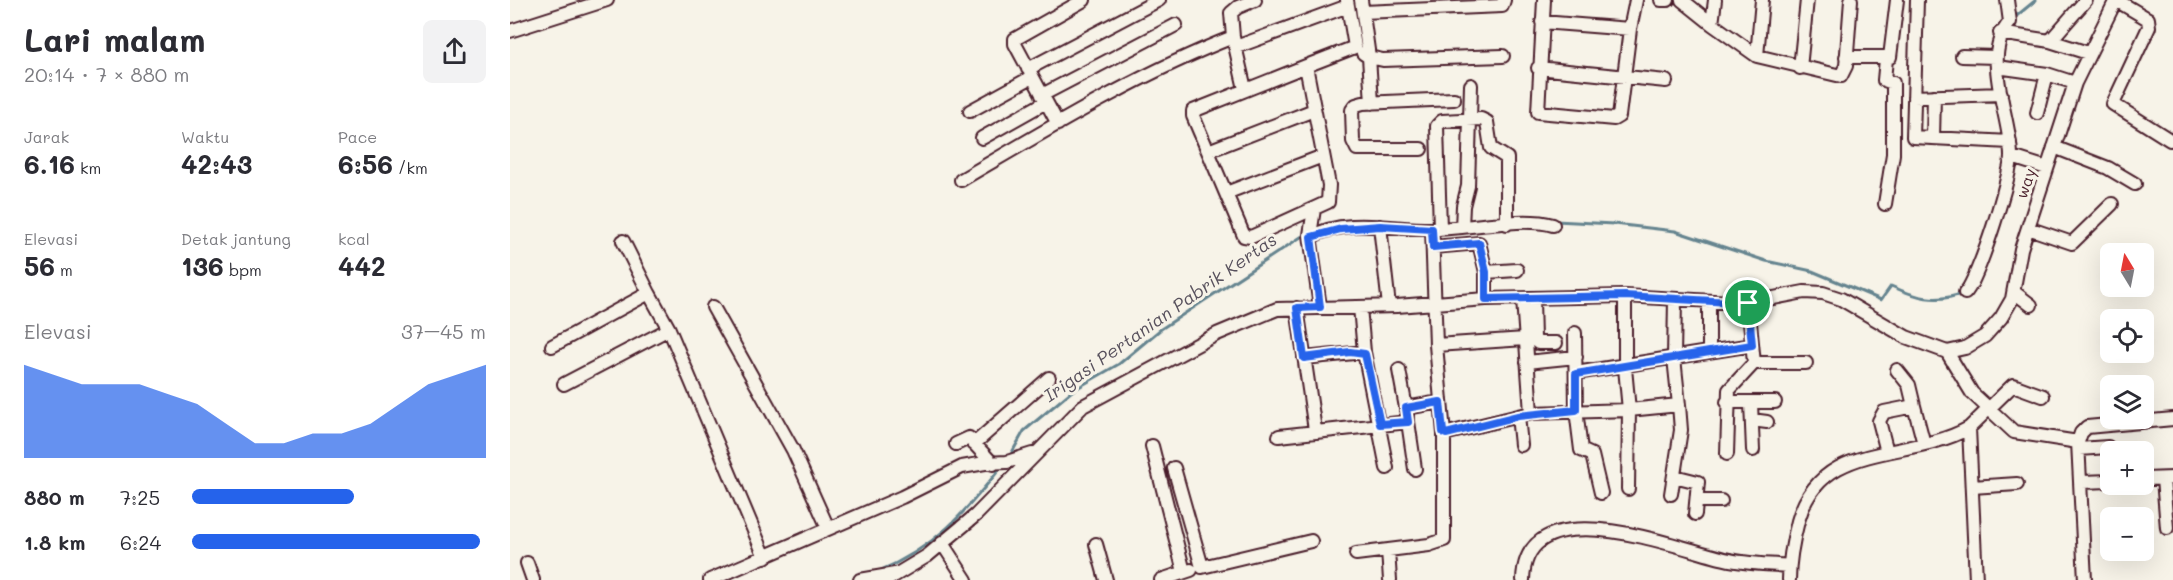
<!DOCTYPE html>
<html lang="id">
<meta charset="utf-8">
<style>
body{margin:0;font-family:Mali,sans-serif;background:#f2f2f3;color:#2b2b33;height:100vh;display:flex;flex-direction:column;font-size:22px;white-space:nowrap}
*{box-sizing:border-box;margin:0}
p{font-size:20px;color:#7c7c81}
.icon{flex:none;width:33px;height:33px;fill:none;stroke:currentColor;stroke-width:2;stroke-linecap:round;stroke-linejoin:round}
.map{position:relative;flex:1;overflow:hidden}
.sheet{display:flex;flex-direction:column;background:#fff;width:510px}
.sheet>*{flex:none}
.needle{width:39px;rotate:350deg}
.controls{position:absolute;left:1590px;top:243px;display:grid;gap:12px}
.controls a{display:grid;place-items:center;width:54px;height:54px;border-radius:9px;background:#fff;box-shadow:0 6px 24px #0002;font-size:30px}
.pin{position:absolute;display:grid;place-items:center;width:51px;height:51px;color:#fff;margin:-26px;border:3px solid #fff;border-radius:50%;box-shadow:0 2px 6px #0007}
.round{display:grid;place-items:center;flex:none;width:63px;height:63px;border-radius:9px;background:#f2f2f3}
.summary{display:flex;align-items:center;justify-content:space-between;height:102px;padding:0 24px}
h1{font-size:33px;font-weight:800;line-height:45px}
.metrics{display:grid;grid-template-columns:repeat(3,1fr);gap:9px;height:102px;padding:6px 24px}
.metrics div{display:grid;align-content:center}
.metrics b{font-size:26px;font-weight:800}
.metrics small{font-size:16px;font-weight:400}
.metrics p{font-size:16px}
.chart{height:168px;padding:12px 24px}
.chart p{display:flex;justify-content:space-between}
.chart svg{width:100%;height:108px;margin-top:6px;fill:#2563eb;opacity:.7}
ul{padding:0 24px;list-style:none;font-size:20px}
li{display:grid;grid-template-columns:96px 72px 1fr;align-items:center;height:45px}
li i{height:15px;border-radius:8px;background:#2563eb}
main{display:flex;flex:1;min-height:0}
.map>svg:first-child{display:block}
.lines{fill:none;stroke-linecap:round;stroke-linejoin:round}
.stream{stroke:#65848f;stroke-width:3}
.street-casing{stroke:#4a1f2b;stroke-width:16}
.street{stroke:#f7f3e8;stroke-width:12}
.route-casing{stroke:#fff;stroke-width:12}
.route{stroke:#2563eb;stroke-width:8}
.labels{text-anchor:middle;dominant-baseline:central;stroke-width:6;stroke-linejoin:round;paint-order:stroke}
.street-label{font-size:16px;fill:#4a1f2b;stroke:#f7f3e8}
.water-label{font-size:18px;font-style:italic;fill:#58515d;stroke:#f7f3e8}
</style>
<main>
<section class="sheet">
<div class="summary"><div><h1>Lari malam</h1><p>20:14 · 7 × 880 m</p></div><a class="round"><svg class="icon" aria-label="share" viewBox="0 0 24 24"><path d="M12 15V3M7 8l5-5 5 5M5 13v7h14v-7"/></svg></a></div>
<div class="metrics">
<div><p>Jarak</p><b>6.16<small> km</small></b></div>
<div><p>Waktu</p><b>42:43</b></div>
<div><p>Pace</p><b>6:56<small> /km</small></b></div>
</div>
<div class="metrics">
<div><p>Elevasi</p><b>56<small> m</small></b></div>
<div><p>Detak jantung</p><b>136<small> bpm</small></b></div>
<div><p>kcal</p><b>442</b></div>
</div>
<div class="chart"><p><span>Elevasi</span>37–45 m</p>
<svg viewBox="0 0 160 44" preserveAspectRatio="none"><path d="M0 44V6L10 10L20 14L30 14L40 14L50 18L60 22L70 30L80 38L90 38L100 34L110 34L120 30L130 22L140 14L150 10L160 6V44z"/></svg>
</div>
<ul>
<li><b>880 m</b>7:25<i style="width:55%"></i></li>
<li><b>1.8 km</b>6:24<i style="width:98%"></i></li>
</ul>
</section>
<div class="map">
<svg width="1663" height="580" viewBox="0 0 1663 580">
<rect width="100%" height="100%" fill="#f7f3e8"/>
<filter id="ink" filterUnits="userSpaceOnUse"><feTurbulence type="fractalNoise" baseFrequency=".0167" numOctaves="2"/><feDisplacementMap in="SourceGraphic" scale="12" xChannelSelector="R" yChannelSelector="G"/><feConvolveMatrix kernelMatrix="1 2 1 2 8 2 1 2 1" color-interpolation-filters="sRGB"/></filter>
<g filter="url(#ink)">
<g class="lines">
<path class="stream" d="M1504,18L1526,0
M1045,221L1104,224L1165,231L1256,261L1302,271L1371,300L1381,286C1405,297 1426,304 1453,293
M500,456L514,431L562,391L609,364L651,329L797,233
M367,572C426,547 453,515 492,466"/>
<g class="street-casing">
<path id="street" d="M851,0L859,57L853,53
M1034,0L1028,112L1104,119L1109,116L1120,29L1126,0
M1151,0H1158
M1172,0L1202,24
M1205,0L1202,24L1247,56
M1252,0L1247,56L1331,76L1336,66L1341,0
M1407,0L1403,137L1500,142
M1606,0L1638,19L1639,27L1603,104L1660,140
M853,12L992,6L994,0
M1032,22L1120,29
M0,31L97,0
M1490,33L1540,41L1578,53
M1540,41L1576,0
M726,47L838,6
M1452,56L1486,57
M1336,57H1380L1387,0
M796,66L819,185L818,202L741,237L734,236L683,116V111Z
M796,66L845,47L837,0
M1487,67L1537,74L1565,83
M1028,68L1156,81
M1290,68L1297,0
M518,69L649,0
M735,89L723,37L721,13L728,7L745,0
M532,95L666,25
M1404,97L1491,94
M862,103L859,57L873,60L993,56
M460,111L522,77
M1527,113L1537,74
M548,124L505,44V39L574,0
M472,138L536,102
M1423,138L1424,96
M1544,147L1598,168L1625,184
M911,149H847L843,141L842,110L846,105L853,103L944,99
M698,151L804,110
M1502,157L1537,168
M451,180C538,129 628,74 723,37
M716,193L813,156
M1375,204L1383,154V83L1374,80L1376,59
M804,209L800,235L810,307
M870,226L879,306
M952,227L953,206L958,186L961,85
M1518,228L1562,243L1602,204
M922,229L926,345
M930,229L927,126L932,121L971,119L977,122L981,148L997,158V224
M801,237C836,217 885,230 923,229C958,229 1011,216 1043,225
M113,241L139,293
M923,247L969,243L976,272V299
M976,272L1007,270
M1504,292L1521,305
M1455,293C1468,281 1502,173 1501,155C1500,114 1470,55 1500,22L1497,0
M1013,299L1021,413
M1023,299L1024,339L1028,343H1046
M1165,299L1164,358L1169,405
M1199,301V352
M203,307L283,450L318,528
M850,307L854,352
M787,308L805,430
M1065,333L1066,410L1071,450L1082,455L1091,493
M42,346L139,293L159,329L255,557
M1437,352L1455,348L1475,336L1491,318L1502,299L1511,249L1565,83L1606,0
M794,358L854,352L877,468
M1017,362L1066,357
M1244,363H1296
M889,370L896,408
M1387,370L1399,385L1404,406
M1066,373L1242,345
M54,384L159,329
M1217,402H1265
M1241,403L1243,450
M1008,416L1011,445
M1242,420L1257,422
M934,434L1021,413L1119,410L1115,368V296
M769,436L898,422
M1568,442L1571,433L1577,427L1663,419
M446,444L459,438L483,464
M464,444L539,378
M642,446L674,572
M1569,449L1598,447
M1377,452L1369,421L1374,412L1404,406L1414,444
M1217,454L1219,390L1244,363L1238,303
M664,468L692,567L801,541
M905,469L896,408L930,402
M1164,476L1188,482L1185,514
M1634,479L1663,478
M1653,479L1657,528
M1572,482L1600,481
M1462,487L1507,484
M1118,489L1119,410L1169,405L1171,430L1161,494
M1187,501H1211
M432,543L456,580
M586,544L596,580
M878,550L880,580
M846,554L919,545L934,540V434L926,345L1015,339
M17,563L23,580
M200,580L392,497L452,467L475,463L497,462L522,454
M350,580L385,574
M377,580L417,556L466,515L573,406L707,334L767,309L887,306L976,299L1115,296L1238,303L1294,292L1313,293L1331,299L1396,337L1437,352L1462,393L1504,432L1568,442L1575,580
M651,580L681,570
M1013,580C1015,487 1166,548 1215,559C1236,564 1258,564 1279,566
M1279,580C1279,560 1283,540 1288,521C1311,438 1398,462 1459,428
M1466,580L1459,428L1503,385L1533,396"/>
</g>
<use href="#street" class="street"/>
</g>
</g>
<g class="lines" filter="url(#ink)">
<g class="route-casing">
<path id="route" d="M870,226L922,229L923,247L969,243L976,272V299L1115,296L1238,303L1242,345L1066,374V410L1008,416L936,434L933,432L930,402L896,408L898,422L870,424L855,354L840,352L794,358L787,308L810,307L801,237L831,229Z"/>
</g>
<use href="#route" class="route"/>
</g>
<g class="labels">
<g class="street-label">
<text transform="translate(1515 183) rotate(-71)">way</text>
</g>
<g class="water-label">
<text transform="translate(650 317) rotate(-35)">Irigasi Pertanian Pabrik Kertas</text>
</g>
</g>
</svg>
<div class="controls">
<a><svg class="needle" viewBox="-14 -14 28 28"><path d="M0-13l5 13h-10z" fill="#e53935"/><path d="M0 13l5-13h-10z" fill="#7c7c81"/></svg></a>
<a><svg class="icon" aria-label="locate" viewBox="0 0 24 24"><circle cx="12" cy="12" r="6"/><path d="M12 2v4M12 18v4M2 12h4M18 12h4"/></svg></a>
<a><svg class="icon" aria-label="layers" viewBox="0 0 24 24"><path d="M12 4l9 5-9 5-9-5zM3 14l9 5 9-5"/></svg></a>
<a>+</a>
<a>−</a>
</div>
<div class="pin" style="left:1238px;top:303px;background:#1e9e55"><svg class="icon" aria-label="arrive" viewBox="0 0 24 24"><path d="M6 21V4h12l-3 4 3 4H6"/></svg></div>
</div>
</main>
